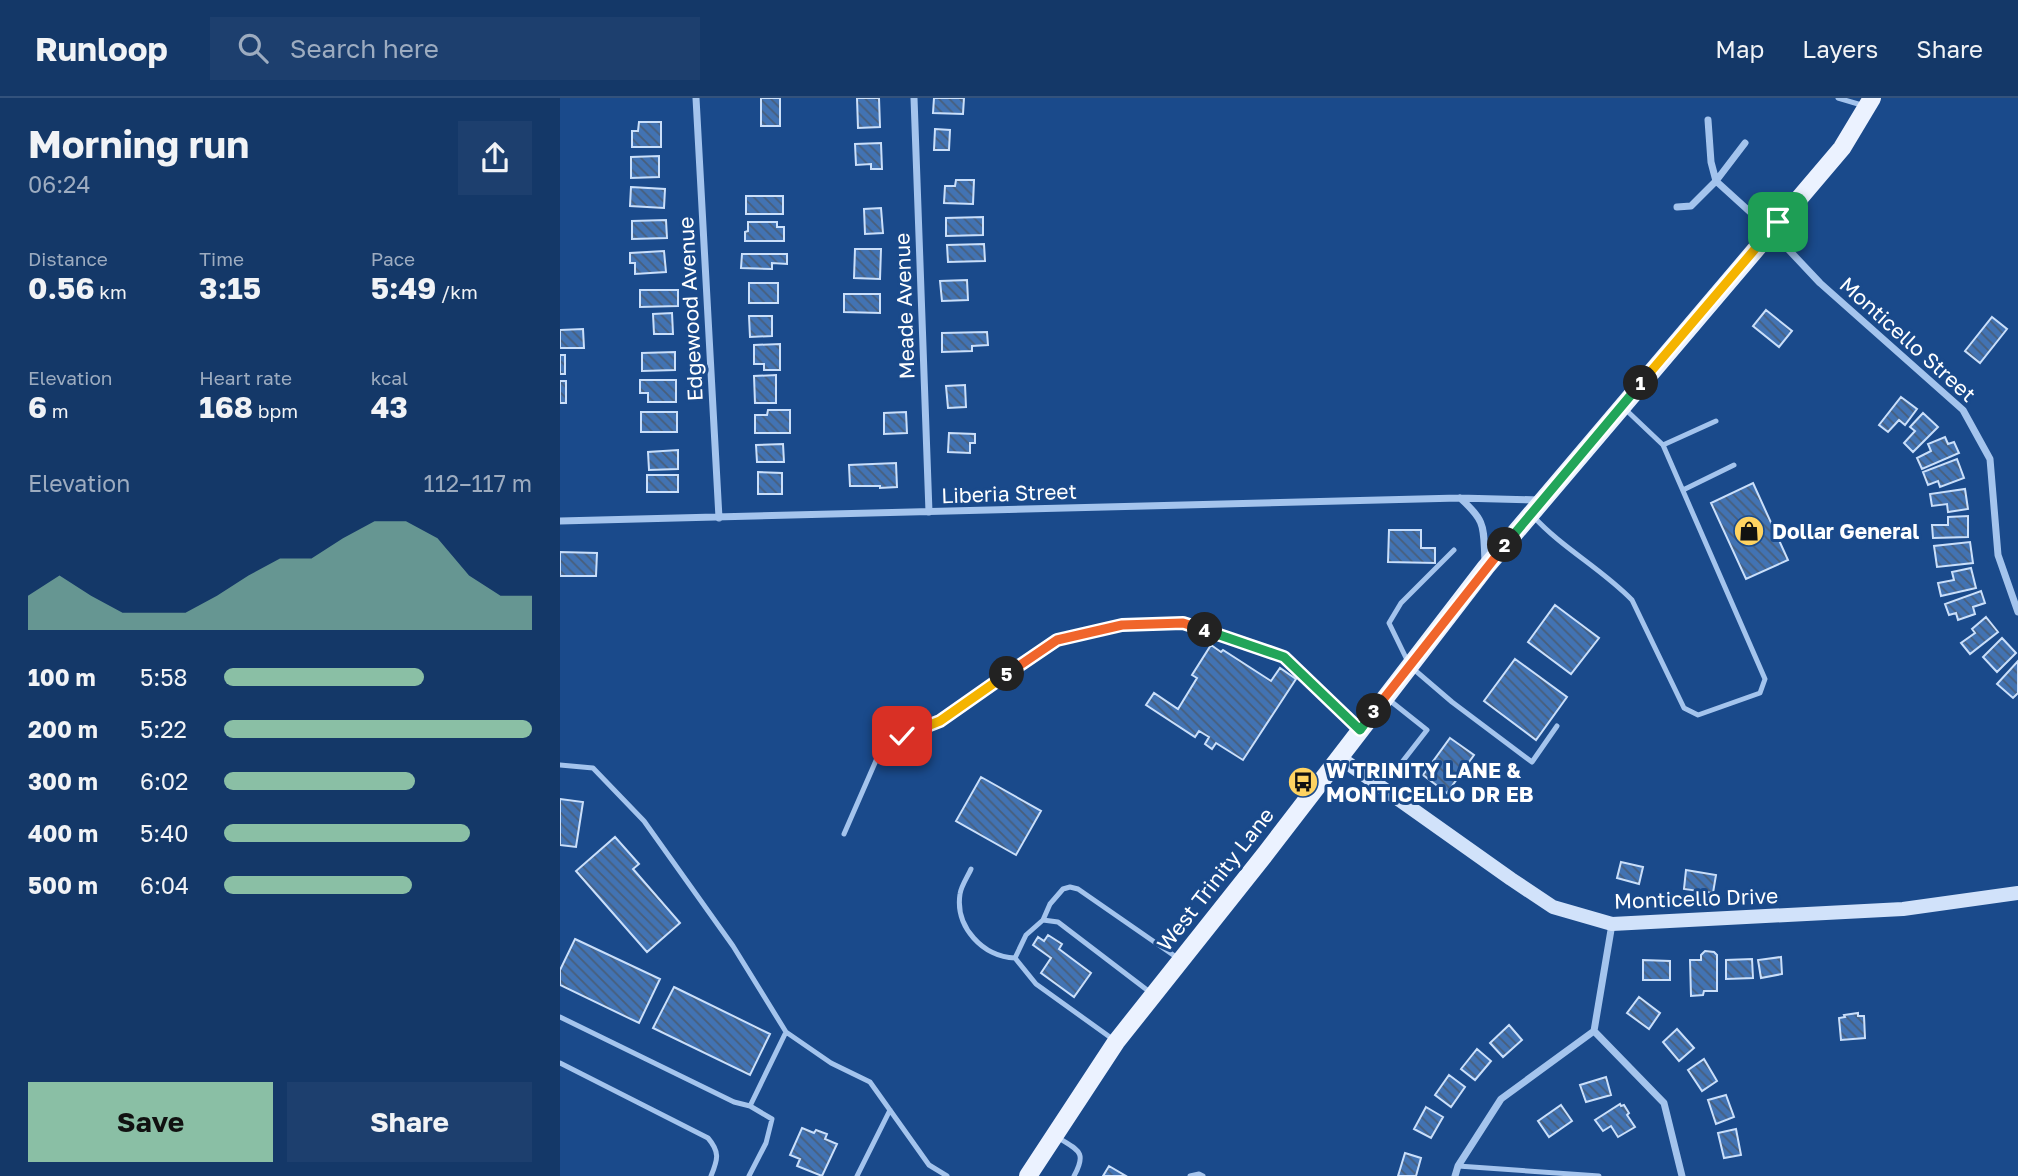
<!DOCTYPE html>
<meta charset="utf-8">
<style>
body{margin:0;font-family:"Golos Text",sans-serif;background:#1d3f6e;color:#f1f3f6;height:100vh;display:flex;flex-direction:column;font-size:26px;white-space:nowrap}
*{box-sizing:border-box;margin:0}
p{font-size:23px;color:#9dacc0}
.icon{flex:none;width:38px;height:38px;fill:none;stroke:currentColor;stroke-width:2;stroke-linecap:round;stroke-linejoin:round}
.map{position:relative;flex:1;overflow:hidden}
.sheet{display:flex;flex-direction:column;background:#143868;width:560px}
.sheet>*{flex:none}
.pin{position:absolute;display:grid;place-items:center;width:60px;height:60px;color:#fff;margin:-30px;border-radius:14px;box-shadow:0 4px 10px #0006}
.km{position:absolute;width:35px;height:35px;margin:-18px;border-radius:50%;background:#222;color:#fff;font-size:19px;line-height:35px;text-align:center}
.round{display:grid;place-items:center;flex:none;width:74px;height:74px;border-radius:0px;background:#1d3f6e}
.headline{display:flex;align-items:center;justify-content:space-between;height:119px;padding:0 28px}
h1{font-size:38px;font-weight:700;line-height:52px}
.stats{display:grid;grid-template-columns:repeat(3,1fr);gap:10px;height:119px;padding:7px 28px}
.stats div{display:grid;align-content:center}
.stats b{font-size:30px;font-weight:700}
.stats small{font-size:19px;font-weight:400}
.stats p{font-size:19px}
.chart{height:196px;padding:14px 28px}
.chart p{display:flex;justify-content:space-between}
.chart svg{width:100%;height:126px;margin-top:7px;fill:#8abfa5;opacity:.7}
.primary-button{display:flex;gap:14px;margin-top:auto;padding:14px 28px}
.primary-button a{flex:1;height:80px;border-radius:0px;background:#8abfa5;color:#111;font-size:28px;font-weight:700;line-height:80px;text-align:center}
.primary-button a+a{background:#1d3f6e;color:#f1f3f6}
ul{padding:0 28px;list-style:none;font-size:23px}
li{display:grid;grid-template-columns:112px 84px 1fr;align-items:center;height:52px}
li i{height:18px;border-radius:9px;background:#8abfa5}
header{display:flex;align-items:center;gap:42px;box-sizing:border-box;height:98px;padding:0 35px;background:#143868;border-bottom:2px solid #33527c}
header strong{font-size:33px}
nav{display:flex;gap:38px;margin-inline-start:auto;font-size:24px}
.search{width:490px;height:63px;background:#1d3f6e;display:flex;align-items:center;gap:18px;box-sizing:border-box;padding:0 24px;border-radius:0px;color:#9dacc0;font-size:26px}
main{display:flex;flex:1;min-height:0}
.map>svg:first-child{display:block}
.building{fill:url(#building-back-hatch);stroke:#cadffa;stroke-width:2}
.lines{fill:none;stroke-linecap:round;stroke-linejoin:round}
.lane{stroke:#a4c4ed;stroke-width:5}
.street{stroke:#a4c4ed;stroke-width:7}
.secondary{stroke:#d1e2fa;stroke-width:14}
.primary{stroke:#ebf2ff;stroke-width:18}
.split-1-casing{stroke:#fff;stroke-width:14}
.split-2-casing{stroke:#fff;stroke-width:14}
.split-3-casing{stroke:#fff;stroke-width:14}
.split-4-casing{stroke:#fff;stroke-width:14}
.split-5-casing{stroke:#fff;stroke-width:14}
.split-6-casing{stroke:#fff;stroke-width:14}
.split-1{stroke:#f5b400;stroke-width:9}
.split-2{stroke:#22a559;stroke-width:9}
.split-3{stroke:#f0652b;stroke-width:9}
.split-4{stroke:#22a559;stroke-width:9}
.split-5{stroke:#f0652b;stroke-width:9}
.split-6{stroke:#f5b400;stroke-width:9}
.labels{text-anchor:middle;dominant-baseline:central;stroke-width:6;stroke-linejoin:round;paint-order:stroke}
.street-label{font-size:21px;fill:#fff;stroke:#1a4a8b}
.poi-label{font-size:21px;font-weight:bold;fill:#fff;stroke:#1a4a8b;text-anchor:start}
</style>
<header>
<strong>Runloop</strong>
<div class="search"><svg class="icon" aria-label="search" viewBox="0 0 24 24"><circle cx="10" cy="10" r="6"/><path d="M15 15l6 6"/></svg>Search here</div>
<nav><a>Map</a><a>Layers</a><a>Share</a></nav>
</header>
<main>
<section class="sheet">
<div class="headline"><div><h1>Morning run</h1><p>06:24</p></div><a class="round"><svg class="icon" aria-label="share" viewBox="0 0 24 24"><path d="M12 15V3M7 8l5-5 5 5M5 13v7h14v-7"/></svg></a></div>
<div class="stats">
<div><p>Distance</p><b>0.56<small> km</small></b></div>
<div><p>Time</p><b>3:15</b></div>
<div><p>Pace</p><b>5:49<small> /km</small></b></div>
</div>
<div class="stats">
<div><p>Elevation</p><b>6<small> m</small></b></div>
<div><p>Heart rate</p><b>168<small> bpm</small></b></div>
<div><p>kcal</p><b>43</b></div>
</div>
<div class="chart"><p><span>Elevation</span>112–117 m</p>
<svg viewBox="0 0 160 44" preserveAspectRatio="none"><path d="M0 44V32L10 25L20 32L30 38L40 38L50 38L60 32L70 25L80 19L90 19L100 12L110 6L120 6L130 12L140 25L150 32L160 32V44z"/></svg>
</div>
<ul>
<li><b>100 m</b>5:58<i style="width:65%"></i></li>
<li><b>200 m</b>5:22<i style="width:100%"></i></li>
<li><b>300 m</b>6:02<i style="width:62%"></i></li>
<li><b>400 m</b>5:40<i style="width:80%"></i></li>
<li><b>500 m</b>6:04<i style="width:61%"></i></li>
</ul>
<div class="primary-button"><a>Save</a><a>Share</a></div>
</section>
<div class="map">
<svg width="1458" height="1078" viewBox="0 0 1458 1078">
<defs>
<pattern id="building-back-hatch" width="6" height="6" patternUnits="userSpaceOnUse" patternTransform="scale(1.75)"><rect width="6" height="6" fill="#4273b3"/><path d="M-1 5l2 2M0 0l6 6M5-1l2 2" fill="none" stroke="#485e7a"/></pattern>
</defs>
<rect width="100%" height="100%" fill="#1a4a8b"/>
<path class="building" d="M201,0H220V28H201Z
M297,0H319L320,29L298,30Z
M374,0H404L403,16L373,15Z
M79,24H101V49H72V33H78Z
M375,31L390,32L389,52H374Z
M321,45L322,71H311V66L296,67L295,46Z
M99,58V79L71,80V59Z
M396,82H414L413,106L384,105L385,88H395Z
M71,89L105,91L104,110L70,108Z
M186,98H223V116H186Z
M321,110L323,135L305,136L304,111Z
M423,119V137L386,138V120Z
M106,122L107,140L72,141V123Z
M188,124H217V129H224V143H185V134L188,133Z
M424,146L425,163L388,164L387,147Z
M295,151H321L320,181L294,180Z
M104,153L106,174L75,176V165H70V155Z
M182,156H227V166L212,165V171L181,170Z
M407,182L408,202L382,203L380,183Z
M189,185H218V205H189Z
M80,192H118V208L80,209Z
M284,196H320V215L284,214Z
M1206,212L1232,233L1219,249L1193,228Z
M112,215L113,236H94L93,216Z
M189,218H212V238L190,239Z
M1432,219L1447,231L1420,265L1405,253Z
M23,231L24,250H0V232Z
M427,234L428,247L412,248V253L382,254V235Z
M220,246V272H204V266H194V247Z
M115,254V272L82,273V255Z
M0,257H5V276H0Z
M216,277V305H195L194,278Z
M80,282H116V304H88V295H80Z
M0,283H6V305H0Z
M405,287L406,309L388,310L386,288Z
M1341,299L1357,311L1345,327L1339,322L1328,334L1319,327Z
M208,312H230V335H195V317H207Z
M81,314H117V334H81Z
M346,314L347,335L324,336V315Z
M1363,315L1378,329L1353,354L1344,345L1355,333L1350,329Z
M389,335L415,336V345H410V355L388,354Z
M1385,339L1388,346L1394,344L1399,355L1362,371L1357,360L1371,353L1368,346Z
M223,346L224,364H197L196,347Z
M118,352V371L89,372L88,354Z
M1397,361L1404,380L1380,389L1378,383L1368,387L1363,374Z
M336,365L337,389L320,390V388H290L289,367Z
M198,374L222,375V396H198Z
M87,377H118V394H87Z
M1193,385L1228,462L1186,481L1151,405Z
M1405,391L1408,411L1388,414L1387,406L1372,408L1370,396Z
M1408,418V439L1373,440L1372,427H1388V419Z
M829,432H861V450H875V465L828,464Z
M1410,444L1413,465L1377,469L1374,448Z
M0,454L37,455L36,478H0Z
M1411,470L1416,490L1381,498L1378,485L1394,482L1392,474Z
M1421,493L1425,505L1413,509L1415,516L1398,522L1396,515L1389,517L1385,506Z
M995,507L1039,540L1011,576L968,544Z
M1426,519L1438,534L1410,556L1401,545L1415,535L1412,531Z
M1442,540L1456,555L1437,574L1423,559Z
M651,547L661,554L663,552L711,583L720,570L736,581L683,662L656,645L652,651L645,646L649,639L639,633L635,639L586,607L594,595L618,611L637,580L632,577Z
M955,561L1007,599L976,642L924,603Z
M1458,563V595L1453,600L1437,586Z
M890,640L914,657L887,695L863,677Z
M421,679L481,713L456,757L396,723Z
M0,701L23,704L16,749L0,747Z
M55,739L79,766L73,771L120,825L87,854L16,773Z
M1061,764L1083,769L1079,786L1057,780Z
M1126,772L1156,777L1153,795L1124,791Z
M488,837L502,846L499,851L531,875L514,899L481,875L491,860L473,847L478,839L484,843Z
M15,841L100,881L79,925L0,887V872Z
M1145,853L1154,854L1157,857V893H1144L1143,897L1131,898L1130,862H1141V857Z
M1221,859L1222,876L1201,880L1198,862Z
M1192,861L1193,880L1166,881V862Z
M1083,862L1110,863V882H1083Z
M114,889L210,936L190,977L93,930Z
M1079,899L1100,915L1089,931L1067,915Z
M1298,915V918H1304L1305,940L1281,942L1279,920L1285,919L1284,917Z
M949,927L962,942L943,959L930,945Z
M1117,931L1134,950L1119,963L1103,944Z
M917,951L931,963L915,982L901,971Z
M1144,961L1157,983L1142,993L1128,972Z
M889,977L905,989L891,1009L875,997Z
M1046,979L1051,997L1026,1004L1020,987Z
M1166,997L1174,1019L1156,1026L1148,1002Z
M1060,1006L1061,1008L1064,1007L1069,1015L1067,1017L1075,1029L1058,1039L1051,1028L1043,1033L1035,1022Z
M1001,1007L1012,1023L989,1039L978,1023Z
M866,1009L883,1019L871,1040L854,1031Z
M242,1030L254,1035L256,1032L267,1036L265,1041L277,1046L262,1078L237,1068L240,1061L230,1057Z
M1176,1031L1181,1057L1164,1060L1158,1035Z
M845,1055L861,1060L856,1078H838Z
M549,1068L566,1078H543Z"/>
<g class="lines">
<path class="lane" d="M1278,0L1305,8
M1103,347L1156,323
M1123,392L1174,367
M973,418C1002,450 1042,471 1072,502L1124,610L1138,617L1200,595L1205,581L1103,347L1064,310
M894,452L841,505L829,525L850,568L892,604L972,664L997,628
M828,601L867,632L839,668
M0,667L33,670L84,723L173,848L226,934L271,965L310,984L369,1067L387,1078
M284,736L328,635L342,638L380,623L497,542L562,528L623,525L724,559L798,629
M411,771C408,778 401,788 400,796C395,829 423,859 455,860L476,886L554,942
M483,822L498,824L591,895
M455,860L466,837L483,822L490,806L503,791L510,789L518,791L619,861
M0,919L174,1004L190,1008L226,934
M0,965L148,1040C160,1054 158,1061 151,1078
M497,1039C517,1052 528,1053 514,1078
M898,1068L1039,1078
M189,1078L206,1045L212,1021L190,1008
M297,1078L330,1012
M630,1078L639,1076L643,1078"/>
<path class="street" d="M136,0L159,420
M354,0L369,414
M1185,45L1156,83L1211,133L1260,185L1403,312L1430,361L1438,457L1458,514
M1117,109L1131,108L1156,83L1151,64L1148,22
M900,400C927,424 923,429 925,463
M0,423L899,400L979,402
M1034,933L1104,1005L1122,1078
M1034,933L1052,826
M895,1078L898,1068L941,1001L1034,933"/>
<path class="secondary" d="M779,659L951,781L993,809L1052,826L1343,811L1458,795"/>
<path class="primary" d="M468,1078L556,944L706,755L926,469L1282,50L1312,0"/>
</g>
<g class="lines">
<g class="split-1-casing">
<path id="split-1" d="M1081,285L1218,124"/>
</g>
<g class="split-2-casing">
<path id="split-2" d="M945,447L1081,285"/>
</g>
<g class="split-3-casing">
<path id="split-3" d="M814,613L945,447"/>
</g>
<g class="split-4-casing">
<path id="split-4" d="M645,532L724,559L800,632L814,613"/>
</g>
<g class="split-5-casing">
<path id="split-5" d="M447,576L497,542L562,527L623,525L645,532"/>
</g>
<g class="split-6-casing">
<path id="split-6" d="M342,638L380,623L447,576"/>
</g>
<use href="#split-1" class="split-1"/>
<use href="#split-2" class="split-2"/>
<use href="#split-3" class="split-3"/>
<use href="#split-4" class="split-4"/>
<use href="#split-5" class="split-5"/>
<use href="#split-6" class="split-6"/>
</g>
<defs>
<g id="shop-disc" transform="scale(1.575)"><circle r="9.5" fill="#ffd361" stroke="#1a4a8b"/><path d="M-5-2.5h2.3a2.7 3.5 0 0 1 5.4 0H5L5.5 6h-11ZM-1.5-2.5h3a1.5 2.3 0 0 0-3 0Z" fill="#111"/></g>
<g id="bus-disc" transform="scale(1.575)"><circle r="9.5" fill="#ffd361" stroke="#1a4a8b"/><path d="M-5-6H5V4H4V6H2V4H-2V6H-4V4H-5ZM-3.5-4V0h7V-4ZM-3.5 1.2v1.5H-2V1.2ZM2 1.2v1.5H3.5V1.2Z" fill="#111"/></g>
</defs>
<g fill-rule="evenodd">
<use href="#shop-disc" x="1189" y="433"/>
<use href="#bus-disc" x="743" y="684"/>
</g>
<g class="labels">
<g class="street-label">
<text transform="translate(344 208) rotate(-92)">Meade Avenue</text>
<text transform="translate(130 211) rotate(-93)">Edgewood Avenue</text>
<text transform="translate(1348 241) rotate(42)">Monticello Street</text>
<text transform="translate(449 395) rotate(-2)">Liberia Street</text>
<text transform="translate(655 781) rotate(-52)">West Trinity Lane</text>
<text transform="translate(1136 800) rotate(-2)">Monticello Drive</text>
</g>
<g class="poi-label">
<text x="1212" y="433">Dollar General</text>
<text x="766" y="672">W TRINITY LANE &amp;<tspan x="766" dy="24">MONTICELLO DR EB</tspan></text>
</g>
</g>
</svg>
<div class="pin" style="left:1218px;top:124px;background:#1e9e55"><svg class="icon" aria-label="arrive" viewBox="0 0 24 24"><path d="M6 21V4h12l-3 4 3 4H6"/></svg></div>
<div class="pin" style="left:342px;top:638px;background:#d93025"><svg class="icon" aria-label="check" viewBox="0 0 24 24"><path d="M5 12l5 5 9-10"/></svg></div>
<b class="km" style="left:1081px;top:285px">1</b>
<b class="km" style="left:945px;top:447px">2</b>
<b class="km" style="left:814px;top:613px">3</b>
<b class="km" style="left:645px;top:532px">4</b>
<b class="km" style="left:447px;top:576px">5</b>
</div>
</main>
